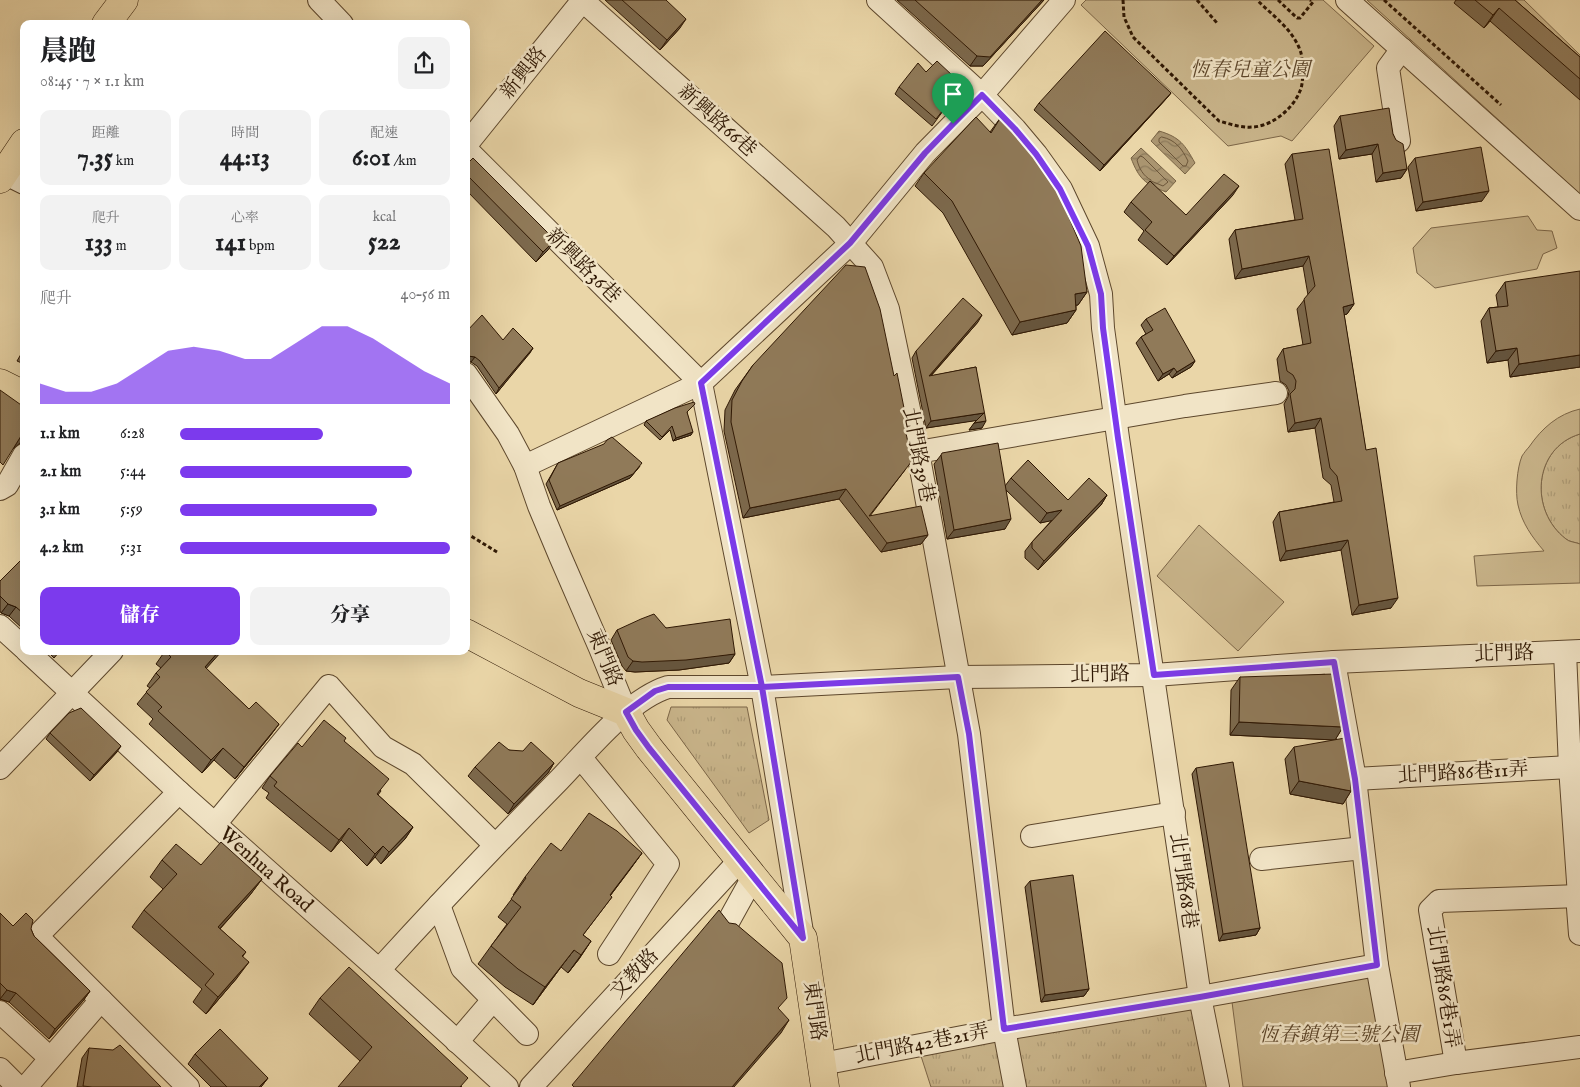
<!DOCTYPE html>
<html lang="zh-TW">
<meta charset="utf-8">
<style>
body{margin:0;font-family:"IM FELL English","Noto Serif TC",serif;background:#f2f2f2;color:#202124;height:100vh;display:flex;flex-direction:column;font-size:19px;white-space:nowrap}
*{box-sizing:border-box;margin:0}
p{font-size:16px;color:#757577}
.icon{flex:none;width:28px;height:28px;fill:none;stroke:currentColor;stroke-width:2;stroke-linecap:round;stroke-linejoin:round}
.map{position:relative;flex:1;overflow:hidden}
.drawer{position:absolute;left:20px;top:20px;width:450px;height:635px;display:flex;flex-direction:column;background:#fff;border-radius:10px;box-shadow:0 5px 20px #0002}
.drawer>*{flex:none}
.pin{position:absolute;display:grid;place-items:center;width:42px;height:42px;color:#fff;margin:-51px -21px;border-radius:50% 50% 50% 0;rotate:-45deg;box-shadow:0 0 5px #0007}
.pin .icon{rotate:45deg}
.round{display:grid;place-items:center;flex:none;width:52px;height:52px;border-radius:10px;background:#f2f2f2}
.head{display:flex;align-items:center;justify-content:space-between;height:85px;padding:0 20px}
h1{font-size:28px;font-weight:800;line-height:38px}
.figures{display:grid;grid-template-columns:repeat(3,1fr);gap:8px;height:85px;padding:5px 20px}
.figures div{display:grid;align-content:center;border-radius:10px;background:#f2f2f2;text-align:center}
.figures b{font-size:25px;font-weight:800}
.figures small{font-size:14px;font-weight:400}
.figures p{font-size:14px}
.chart{height:140px;padding:10px 20px}
.chart p{display:flex;justify-content:space-between}
.chart svg{width:100%;height:90px;margin-top:5px;fill:#7c3aed;opacity:.7}
.primary-button{display:flex;gap:10px;margin-top:auto;padding:10px 20px}
.primary-button a{flex:1;height:58px;border-radius:10px;background:#7c3aed;color:#fff;font-size:20px;font-weight:800;line-height:58px;text-align:center}
.primary-button a+a{background:#f2f2f2;color:#202124}
ul{padding:0 20px;list-style:none;font-size:16px}
li{display:grid;grid-template-columns:80px 60px 1fr;align-items:center;height:38px}
li i{height:12px;border-radius:6px;background:#7c3aed}
.map>svg:first-child{display:block}
.grass{fill:url(#grass-tufts);stroke:#7c6648}
.green{fill:#cab68c;stroke:#7c6648}
.water{fill:url(#water-waves);stroke:#786344}
.lines{fill:none;stroke-linecap:round;stroke-linejoin:round}
.shore{stroke:#6c563a;stroke-width:1}
.minor-casing{stroke:#5d472c;stroke-width:24}
.major-casing{stroke:#2e1703;stroke-width:29}
.path{stroke:#2e1703;stroke-width:3;stroke-dasharray:4 2.5;stroke-linecap:butt}
.minor{stroke:#f1e4c6;stroke-width:22}
.major{stroke:#ead6a8;stroke-width:28}
.wall{fill:#7c694d;stroke:#2e1703}
.shaded-wall{fill:#65553e;stroke:#2e1703}
.building{fill:#907a59;stroke:#2e1703}
.route-casing{stroke:#fff;stroke-width:10}
.route{stroke:#7c3aed;stroke-width:6}
.labels{text-anchor:middle;dominant-baseline:central;stroke-width:5;stroke-linejoin:round;paint-order:stroke}
.park-label{font-size:20px;font-style:italic;fill:#5d472c;stroke:#f1e4c6}
.street-label{font-size:20px;fill:#2e1703;stroke:#f1e4c6}
</style>
<div class="map">
<svg width="1580" height="1087" viewBox="0 0 1580 1087">
<defs>
<pattern id="grass-tufts" width="24" height="20" patternUnits="userSpaceOnUse" patternTransform="scale(1.25)"><rect width="24" height="20" fill="#cab68c"/><path d="M3 7l-1-3M5 7V3M7 7l1-3M15 17l-1-3M17 17v-4M19 17l1-3" fill="none" stroke="#ae9c77"/></pattern>
<pattern id="water-waves" width="16" height="10" patternUnits="userSpaceOnUse" patternTransform="scale(1.25)"><rect width="16" height="10" fill="#aa9570"/><path d="M0 5q4-4 8 0t8 0" fill="none" stroke="#8b795a"/></pattern>
</defs>
<rect width="100%" height="100%" fill="#ead6a8"/>
<filter id="stains"><feTurbulence type="fractalNoise" baseFrequency=".004" numOctaves="4"/><feColorMatrix values="0 0 0 0 .2 0 0 0 0 .09 0 0 0 0 .02 0 0 0 .5 -.17"/></filter>
<radialGradient id="worn" r=".72"><stop offset=".6" stop-color="#630" stop-opacity="0"/><stop offset="1" stop-color="#630" stop-opacity=".3"/></radialGradient>
<path class="grass" d="M1580,434V544C1575,542 1569,542 1566,539C1529,511 1533,448 1580,434Z
M671,707H747L769,820L749,833L667,720Z
M1212,1005L1223,1087H931L920,1053Z"/>
<path class="green" d="M1086,0H1323L1374,46L1292,141L1281,136L1228,146L1081,5Z
M1367,0H1524L1580,55V194Z
M1528,216L1537,230L1552,231L1557,248L1543,254L1537,269L1435,288L1417,273L1413,248L1431,228Z
M1580,409V434C1533,448 1529,511 1566,539C1569,542 1575,542 1580,544V583L1477,586L1474,556L1544,551C1532,537 1522,523 1518,505C1515,492 1517,468 1522,456C1524,453 1527,449 1529,447C1542,428 1558,414 1580,409Z
M1199,525L1284,602L1238,651L1157,576Z
M1382,973L1402,1087H1243L1232,1002Z"/>
<path class="water" d="M1159,131C1180,137 1185,145 1195,163L1185,174L1151,141Z
M1141,148L1176,181L1166,192C1145,184 1139,179 1131,158Z"/>
<g class="lines">
<path class="shore" d="M1162,137C1176,140 1182,149 1188,161L1186,166H1183L1159,142V139Z
M1151,180C1143,176 1139,168 1137,160L1140,156L1143,157L1168,182L1163,186L1151,181"/>
<g class="minor-casing">
<g id="minor">
<path d="M319,0L342,24"/>
<path d="M582,0L836,227L872,267L888,309L918,452L969,734L1004,1029L1015,1087"/>
<path d="M878,0L982,95L1015,129L1036,154L1061,189L1088,246L1101,294L1103,328L1118,438L1200,997L1218,1087"/>
<path d="M1347,0L1580,209"/>
<path d="M1399,141L1388,68L1402,49"/>
<path d="M466,145L583,0"/>
<path d="M466,149L701,383"/>
<path d="M4,173L24,183"/>
<path d="M466,374L508,434L525,466L539,506L560,556L600,648L626,712"/>
<path d="M701,383L762,687L803,938"/>
<path d="M918,452L1185,406L1276,393"/>
<path d="M525,466L701,383L851,243L925,153L982,95L1064,0"/>
<path d="M0,489L7,485L24,455"/>
<path d="M0,626L24,648"/>
<path id="s1" d="M27,651L179,792L379,970L507,1087"/>
<path d="M1565,652L1570,767L1579,896L1578,908L1580,934"/>
<path d="M1334,662L1355,779L1377,965L1399,1087"/>
<path d="M581,758L668,864L609,954"/>
<path d="M0,768L112,651"/>
<path d="M1355,779L1570,767"/>
<path d="M179,792L37,936L188,1087"/>
<path d="M215,824L329,686L383,747L413,764L495,845"/>
<path d="M1032,836L1174,813"/>
<path d="M1261,859L1363,848"/>
<path d="M439,905L462,968L527,1034"/>
<path d="M727,924L753,877"/>
<path d="M379,970C438,905 498,842 559,780C588,750 629,699 668,687H762L958,677L1154,675L1334,662L1580,651"/>
<path d="M0,1012L50,1058"/>
<path d="M457,1042L493,1000"/>
<path d="M1456,1063L1430,910L1439,901L1579,896"/>
<path d="M822,1064L1004,1029L1200,997L1377,965"/>
<path d="M0,1069L18,1087"/>
<path d="M1396,1073L1456,1063L1580,1047"/>
<path d="M26,1087L101,1000"/>
<path d="M531,1087L740,860"/>
</g>
</g>
<g class="major-casing">
<path id="major" d="M106,24L124,0
M0,179L24,143
M0,383L24,395
M466,633L579,693L626,712L636,730L649,748L803,938L825,1087"/>
</g>
<path class="path" d="M1123,0L1124,17L1133,37L1219,121C1230,124 1241,128 1253,127C1272,126 1293,109 1300,91C1304,83 1303,61 1301,53C1294,30 1273,16 1257,0
M1197,0L1217,23
M1278,0L1297,18H1300L1313,2L1310,0
M1384,0L1501,105
M466,533L497,552"/>
<use href="#minor" class="minor"/>
<use href="#major" class="major"/>
</g>
<path class="wall" d="M605,0H666L680,28L660,50Z
M897,0H1044L983,66H970Z
M1456,0H1515L1580,57V100L1490,21L1484,28L1454,3Z
M926,72L954,96L932,126L895,94L899,87Z
M1171,93L1166,99L1100,171L1034,110L1039,103Z
M1340,116L1393,134L1407,169L1401,178L1376,182L1372,154L1339,159L1334,126Z
M1001,117L1087,292L1078,305H1076V310L1067,323L1012,335L943,213L915,186L924,173L990,132Z
M1292,154L1354,304L1347,314L1344,315L1391,608L1352,615L1341,550L1280,561L1273,522L1279,512L1334,502L1331,485L1323,478L1315,428L1288,432L1284,404L1288,397L1289,391L1286,385L1280,381L1277,359L1283,349L1303,345L1297,309L1308,295L1303,266L1235,279L1229,239L1235,230L1295,220L1285,164Z
M1415,158L1482,201L1416,211L1408,167Z
M466,165L548,250L536,262L466,190Z
M1233,195L1167,265L1138,240L1144,231L1124,212L1131,202L1186,215Z
M1505,282L1580,367L1510,377L1508,360L1487,363L1481,321L1489,308L1498,307L1496,295Z
M1146,319L1195,361L1191,367L1172,378L1169,374L1158,381L1136,343L1141,337L1146,334L1141,325Z
M978,322L931,376L976,367L982,428L969,430L977,420L926,428L912,358L916,351Z
M466,332L503,340L533,348L496,394L477,366L471,362L466,361Z
M24,349V364L17,361Z
M753,365L894,376L907,423L904,427L905,470L870,516L928,535L921,544L881,552L839,499L743,518L724,431L725,410L735,390Z
M692,407L687,412L691,435L673,441L670,430L660,440L644,425L646,421Z
M941,455L1005,486L1011,478L1068,500L1107,495L1101,505L1038,570L1025,558V551L1032,542L1052,520L1040,523L1006,490L1005,529L947,539L934,464Z
M558,463L640,466L630,478L557,510L546,484Z
M24,557V630L9,616L0,612V581Z
M666,628L735,654L729,663L679,670L635,672L626,671L622,666L611,640L617,630Z
M47,651H60L54,658Z
M165,651L206,669L249,709L279,724L270,736L235,779L214,760L202,773L149,724L153,719L137,704L150,688L147,686L156,673L161,668L156,664Z
M1240,677L1343,727L1335,740L1230,735L1231,690Z
M50,733L117,752L90,781L46,739Z
M344,741L381,791L378,795L413,827L405,839L381,864L375,857L367,866L341,840L331,852L266,798L269,793L262,788L270,776L302,747Z
M1294,747L1351,791L1343,804L1290,794L1285,759Z
M509,750L554,763L548,773L508,814L468,776L475,767Z
M1196,768L1260,928L1256,935L1219,941L1192,774Z
M561,851L642,853L610,896L612,897L583,935L591,941L579,959L568,973L561,967L533,1005L505,987L478,964L507,924L498,917L514,896L513,895L525,877Z
M162,860L201,865L262,879L250,895L220,929L246,952L243,956L237,978L206,1014L193,1002L202,989L132,927L144,910L163,889L150,877Z
M1030,881L1089,989L1084,996L1041,1002L1025,887Z
M0,913L13,926L31,929L34,936L90,991L83,1001L49,1039L9,1002L0,999Z
M320,998L462,1087L360,1061L309,1014Z
M89,1048L161,1087H77L82,1058Z
M195,1054L268,1078L261,1087H211L188,1064Z"/>
<path class="shaded-wall" d="M1042,0H1044L983,66H970L977,56Z
M1499,8L1490,21L1484,28L1493,15Z
M686,19L680,28L660,50L667,40Z
M1171,93L1166,99L1100,171L1104,165Z
M1378,144L1372,154L1339,159L1346,150Z
M1407,169L1401,178L1376,182L1383,173Z
M1239,186L1233,195L1167,265L1174,256Z
M1489,191L1482,201L1416,211L1423,202Z
M555,240L548,250L536,262L543,252Z
M1309,256L1303,266L1235,279L1242,269Z
M1087,292L1078,305L1066,306L1075,294Z
M1354,304L1347,314L1336,317L1343,307Z
M1076,310L1067,323L1012,335L1020,322Z
M982,315L978,322L925,382L929,376Z
M533,348L530,353L496,394L499,388Z
M1517,348L1508,360L1487,363L1496,351Z
M1580,355V367L1510,377L1519,364Z
M466,356H468L475,357L471,362L466,361Z
M1195,361L1191,367L1172,378L1177,372Z
M1174,368L1169,374L1158,381L1163,374Z
M984,413L980,420L926,428L931,421Z
M1321,418L1315,428L1288,432L1295,423Z
M986,421L982,428L969,430L974,423Z
M693,432L691,435L673,441L676,438Z
M24,434V438L20,443L13,449L21,436Z
M640,466L630,478L557,510L560,506Z
M846,489L839,499L743,518L750,508Z
M1107,495L1101,505L1038,570L1044,561Z
M1062,510L1055,520L1040,523L1047,513Z
M1011,519L1005,529L947,539L954,530Z
M928,535L921,544L881,552L887,543Z
M1348,540L1341,550L1280,561L1286,551Z
M1398,598L1391,608L1352,615L1359,605Z
M8,604L16,607L9,616L1,613Z
M219,651H222L196,680L205,667Z
M735,654L729,663L679,670L635,672L626,671L633,661Z
M1239,722L1343,727L1335,740L1230,735Z
M279,724L270,736L235,779L244,767Z
M121,746L117,752L90,781L94,775Z
M223,748L214,760L202,773L211,760Z
M554,763L548,773L508,814L514,804Z
M1299,781L1351,791L1343,804L1290,794Z
M413,827L405,839L381,864L389,852Z
M349,828L341,840L331,852L339,840Z
M383,846L375,857L367,866L375,854Z
M642,853L629,871L597,913L610,895Z
M262,879L250,895L206,944L218,927Z
M1260,928L1256,935L1219,941L1223,934Z
M591,941L579,959L568,973L581,955Z
M574,950L561,967L533,1005L545,987Z
M249,962L237,978L206,1014L218,997Z
M1089,989L1084,996L1041,1002L1045,995Z
M7,990L16,993L9,1002L0,999Z
M90,991L83,1001L49,1039L55,1029Z
M789,1020L781,1033L734,1087H732Z
M268,1078L261,1087H259Z"/>
<path class="building" d="M622,0H666L686,19L667,40Z
M915,0H1042L990,57L977,56Z
M1475,0H1515L1580,57V79L1499,8L1493,15Z
M1105,31L1171,93L1104,165L1039,103Z
M937,61L953,76L954,96L936,119L899,87L918,63L926,72Z
M1389,108L1393,134L1396,140L1403,144L1407,169L1383,173L1378,144L1346,150L1340,116Z
M976,117L991,133L1001,117L1030,147L1059,194L1081,246L1087,292L1075,294L1076,310L1020,322L952,201L924,173Z
M1481,147L1489,191L1423,202L1415,158Z
M1329,149L1354,304L1343,307L1366,450L1376,448L1398,598L1359,605L1348,540L1286,551L1279,512L1342,501L1337,476L1330,468L1321,418L1295,423L1290,394L1295,389L1296,381L1293,375L1287,371L1283,349L1311,343L1304,299L1315,286L1309,256L1242,269L1235,230L1303,219L1292,154Z
M473,158L555,240L543,252L466,174V165Z
M1224,174L1239,186L1174,256L1145,230L1152,222L1131,202L1150,181L1186,215Z
M846,265L865,267L880,309L894,376L897,373L907,423L904,424L912,461L869,516L921,506L928,535L887,543L846,489L750,508L731,422L732,400L742,381L753,365Z
M1580,271V355L1519,364L1517,348L1496,351L1489,308L1508,306L1505,282Z
M963,298L982,315L929,376L976,367L986,421L974,423L984,413L931,421L916,351Z
M1165,308L1195,361L1177,372L1174,368L1163,374L1141,337L1153,330L1146,319Z
M482,315L503,340L513,328L533,348L499,388L480,361L475,357L468,356H466V332Z
M0,390L24,407V434L21,436L3,465L0,462Z
M694,402L695,404L687,412L693,432L676,438L672,426L662,437L646,421L675,408Z
M612,437L642,463L633,474L560,506L549,480L558,463L604,444L607,440Z
M998,443L1011,519L954,530L941,455L942,453Z
M1028,460L1068,500L1089,478L1107,495L1044,561L1032,548V542L1062,510L1047,513L1011,478Z
M24,557V614L16,607L8,604L0,596V581Z
M654,614L666,628L730,619L735,654L686,660L642,662L633,661L628,657L617,630L641,619Z
M165,651H219L205,667L249,709L256,702L279,724L244,767L223,748L211,760L158,711L162,707L146,692L160,677L156,673L171,657Z
M1334,674L1343,727L1239,722L1240,677Z
M81,708L121,746L94,775L50,733L69,713Z
M324,720L346,738L344,741L389,779L377,794L413,827L389,852L383,846L375,854L349,828L339,840L274,786L277,782L270,776L298,743L302,747Z
M1345,738L1350,762L1351,791L1299,781L1294,747Z
M499,742L509,750L523,751L531,742L554,763L514,804L475,767Z
M1233,762L1260,928L1223,934L1196,768Z
M589,813L617,831L642,853L610,895L612,897L583,935L591,941L581,955L574,950L545,987L518,969L491,946L521,907L511,899L526,878L525,877L551,843L561,851Z
M221,842L262,879L218,927L246,952L242,956L249,962L218,997L205,985L214,974L144,910L177,874L162,860L176,844L201,865Z
M1073,875L1089,989L1045,995L1030,881Z
M719,910L729,923L736,924L782,963L787,998L778,1008L789,1020L732,1087H574L572,1085Z
M0,913L13,926L26,913L33,920L31,929L34,936L90,991L55,1029L16,993L7,990L0,983Z
M349,967L468,1078L460,1087H338L372,1047L320,998Z
M220,1029L268,1078L259,1087H227L195,1054Z
M120,1045L161,1087H92L83,1086L89,1048L113,1050Z"/>
<g class="lines">
<g class="route-casing">
<path id="route" d="M953,124L925,153L850,243L701,383L762,687H668L655,691L626,712L636,730L649,748L803,938L762,687L958,677L969,734L1004,1029L1200,997L1377,965L1355,779L1334,662L1154,675L1118,438L1103,328L1101,294L1088,246L1060,189L1036,154L1015,129L982,95L953,124"/>
</g>
<use href="#route" class="route"/>
</g>
<g class="labels">
<g class="park-label">
<text x="1250" y="70">恆春兒童公園</text>
<text x="1339" y="1035">恆春鎮第三號公園</text>
</g>
<g class="street-label">
<text transform="translate(524 73) rotate(-51)">新興路</text>
<text transform="translate(717 121) rotate(42)">新興路66巷</text>
<text transform="translate(583 266) rotate(45)">新興路36巷</text>
<text transform="translate(918 455) rotate(79)">北門路39巷</text>
<text transform="translate(1504 654) rotate(-2)">北門路</text>
<text transform="translate(604 658) rotate(67)">東門路</text>
<text transform="translate(1100 675) rotate(-1)">北門路</text>
<text transform="translate(1463 773) rotate(-3)">北門路86巷11弄</text>
<text stroke="none"><textPath href="#s1" startOffset="324">Wenhua Road</textPath></text>
<text transform="translate(1183 881) rotate(82)">北門路68巷</text>
<text transform="translate(635 974) rotate(-47)">文教路</text>
<text transform="translate(1443 987) rotate(81)">北門路86巷1弄</text>
<text transform="translate(814 1011) rotate(82)">東門路</text>
<text transform="translate(922 1044) rotate(-11)">北門路42巷21弄</text>
</g>
</g>
<rect width="100%" height="100%" filter="url(#stains)"/>
<rect width="100%" height="100%" fill="url(#worn)"/>
</svg>
<div class="pin" style="left:953px;top:124px;background:#1e9e55"><svg class="icon" aria-label="arrive" viewBox="0 0 24 24"><path d="M6 21V4h12l-3 4 3 4H6"/></svg></div>
<section class="drawer">
<div class="head"><div><h1>晨跑</h1><p>08:45 · 7 × 1.1 km</p></div><a class="round"><svg class="icon" aria-label="share" viewBox="0 0 24 24"><path d="M12 15V3M7 8l5-5 5 5M5 13v7h14v-7"/></svg></a></div>
<div class="figures">
<div><p>距離</p><b>7.35<small> km</small></b></div>
<div><p>時間</p><b>44:13</b></div>
<div><p>配速</p><b>6:01<small> /km</small></b></div>
</div>
<div class="figures">
<div><p>爬升</p><b>133<small> m</small></b></div>
<div><p>心率</p><b>141<small> bpm</small></b></div>
<div><p>kcal</p><b>522</b></div>
</div>
<div class="chart"><p><span>爬升</span>40–56 m</p>
<svg viewBox="0 0 160 44" preserveAspectRatio="none"><path d="M0 44V34L10 38L20 38L30 34L40 26L50 18L60 16L70 18L80 22L90 22L100 14L110 6L120 6L130 12L140 20L150 28L160 34V44z"/></svg>
</div>
<ul>
<li><b>1.1 km</b>6:28<i style="width:53%"></i></li>
<li><b>2.1 km</b>5:44<i style="width:86%"></i></li>
<li><b>3.1 km</b>5:59<i style="width:73%"></i></li>
<li><b>4.2 km</b>5:31<i style="width:100%"></i></li>
</ul>
<div class="primary-button"><a>儲存</a><a>分享</a></div>
</section>
</div>
